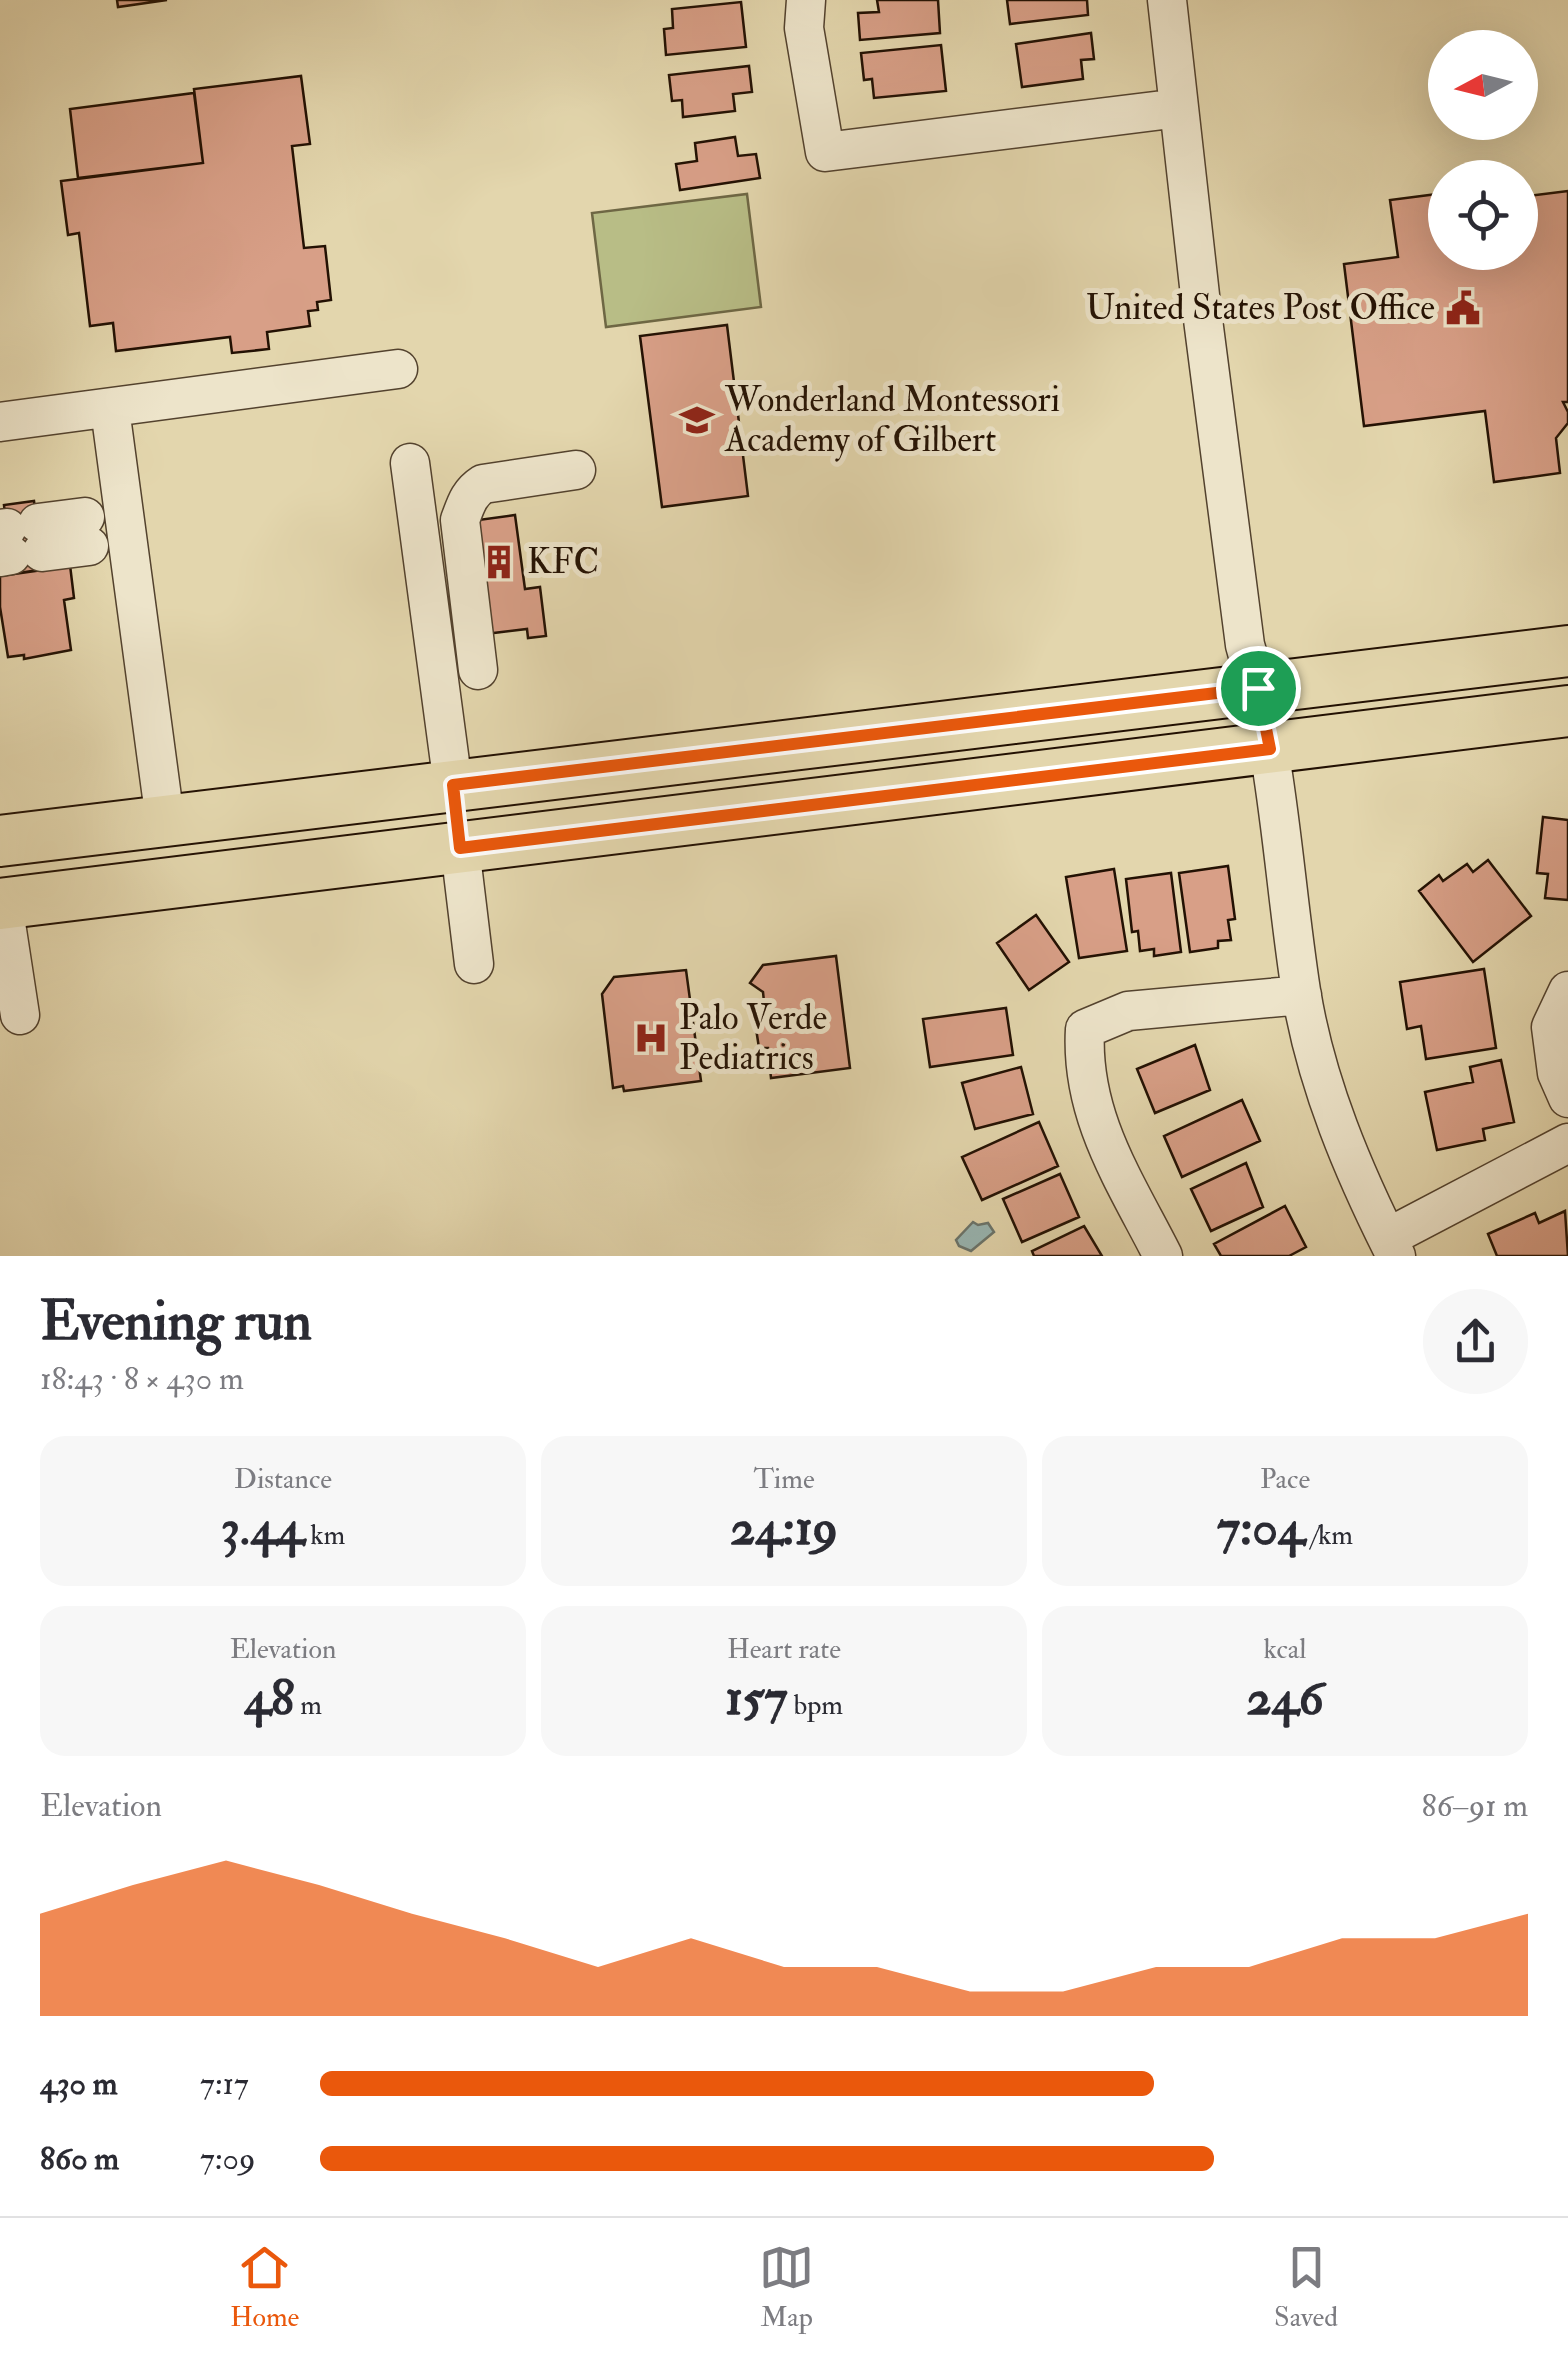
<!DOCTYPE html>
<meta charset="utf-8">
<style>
body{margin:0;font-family:"IM FELL Double Pica",serif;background:#f7f7f7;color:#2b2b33;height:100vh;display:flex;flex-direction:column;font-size:38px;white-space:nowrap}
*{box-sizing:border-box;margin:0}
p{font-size:32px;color:#7c7c81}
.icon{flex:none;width:55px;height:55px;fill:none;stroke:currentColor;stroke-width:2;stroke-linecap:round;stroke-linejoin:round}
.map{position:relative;height:1256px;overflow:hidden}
.side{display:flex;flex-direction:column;background:#fff;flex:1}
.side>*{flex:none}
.needle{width:65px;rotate:263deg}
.buttons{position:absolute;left:1428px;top:30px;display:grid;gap:20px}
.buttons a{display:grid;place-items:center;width:110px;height:110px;border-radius:50%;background:#fff;box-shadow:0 10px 40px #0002;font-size:50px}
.pin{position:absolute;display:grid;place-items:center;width:85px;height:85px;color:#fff;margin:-42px;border:5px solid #fff;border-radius:50%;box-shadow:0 2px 10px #0007}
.round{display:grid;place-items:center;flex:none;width:105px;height:105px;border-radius:52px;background:#f7f7f7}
.summary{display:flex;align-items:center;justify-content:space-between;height:170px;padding:0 40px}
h1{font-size:55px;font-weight:800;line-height:75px}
.metrics{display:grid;grid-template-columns:repeat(3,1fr);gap:15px;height:170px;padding:10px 40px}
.metrics div{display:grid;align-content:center;border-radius:25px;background:#f7f7f7;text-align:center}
.metrics b{font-size:50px;font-weight:800}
.metrics small{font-size:28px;font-weight:400}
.metrics p{font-size:28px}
.chart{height:280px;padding:20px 40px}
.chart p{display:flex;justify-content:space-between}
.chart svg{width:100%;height:180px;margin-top:10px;fill:#ea580c;opacity:.7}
ul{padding:0 40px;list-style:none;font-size:32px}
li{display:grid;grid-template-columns:160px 120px 1fr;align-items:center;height:75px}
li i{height:25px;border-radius:12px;background:#ea580c}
.tab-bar{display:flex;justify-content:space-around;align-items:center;height:140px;border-top:2px solid #e1e1e2;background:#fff;font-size:28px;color:#7c7c81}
.tab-bar a{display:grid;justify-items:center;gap:5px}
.tab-bar .selected{color:#ea580c}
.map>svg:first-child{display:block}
.green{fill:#b8bd86;stroke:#6e6744;stroke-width:2.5}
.water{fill:#99b7b4;stroke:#6a756d;stroke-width:2.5}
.building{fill:#d89f87;stroke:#231103;stroke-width:2.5}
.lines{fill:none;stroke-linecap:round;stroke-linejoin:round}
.minor-casing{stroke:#53422e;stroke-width:41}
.major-casing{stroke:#231103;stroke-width:54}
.minor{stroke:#ede4ca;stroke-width:38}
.major{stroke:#e3d6ad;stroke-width:50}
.route-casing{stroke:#fff;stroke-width:20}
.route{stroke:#ea580c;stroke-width:12}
.labels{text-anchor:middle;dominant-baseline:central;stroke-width:10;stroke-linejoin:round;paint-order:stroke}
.poi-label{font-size:35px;fill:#231103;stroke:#ede4ca;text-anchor:start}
</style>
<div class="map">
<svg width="1568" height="1256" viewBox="0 0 1568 1256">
<rect width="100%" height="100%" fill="#e3d6ad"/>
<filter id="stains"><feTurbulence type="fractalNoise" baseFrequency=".002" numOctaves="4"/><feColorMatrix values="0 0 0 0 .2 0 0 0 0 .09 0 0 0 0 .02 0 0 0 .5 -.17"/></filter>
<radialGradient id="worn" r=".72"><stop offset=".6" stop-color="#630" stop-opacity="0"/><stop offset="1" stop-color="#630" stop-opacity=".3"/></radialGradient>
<path class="green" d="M747,194L761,307L606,327L592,213Z"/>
<path class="water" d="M973,1222L978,1225L988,1223L994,1232L971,1251L959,1246L956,1240Z"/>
<path class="building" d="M117,0H167L118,7Z
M877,0H938L940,33L860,40L858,13L879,12Z
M1007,0H1087L1088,15L1010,24Z
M741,2L746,47L666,55L664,29L673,28L672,9Z
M1091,33L1094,59L1081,60L1083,79L1022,87L1016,44Z
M941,45L946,91L874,98L872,79L864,80L861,53Z
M749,66L752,92L733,94L735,111L683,117L682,100L672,101L669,75Z
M301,76L310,144L292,146L304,248L325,246L331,300L317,302L318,310L308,311L310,326L267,332L269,349L232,353L230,337L116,351L113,323L90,326L79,233L68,235L61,181L203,163L194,89Z
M194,93L203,163L78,178L70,109Z
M735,137L738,156L756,154L760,178L680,190L676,164L697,161L695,143Z
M1568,191V402H1563L1568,412V423L1556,438L1560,473L1494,482L1485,411L1364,426L1344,264L1398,257L1390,200L1445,193V252H1520V197Z
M727,325L748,496L662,507L640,336Z
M34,501L43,570L0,576V562L11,561L4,505Z
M515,515L525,589L540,587L546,636L528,638L527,629L485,634L471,521Z
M70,565L74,598L64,600L71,650L24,659V655L8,657L0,607V576Z
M1543,817L1568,820V900L1545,898L1548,874L1537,873Z
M1488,860L1531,916L1473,962L1419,891L1439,875L1443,881L1467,864L1473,872Z
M1228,866L1235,919L1228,920L1231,940L1218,941V948L1190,952L1179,873Z
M1114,869L1127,951L1079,958L1066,877Z
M1171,873L1181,952L1154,956V949L1140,951L1138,931L1132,932L1126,879Z
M1036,915L1069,962L1029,990L997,943Z
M836,956L850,1068L771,1078L768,1048H759L755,1022L766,1021L763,992L750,983L763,965Z
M1484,969L1496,1048L1426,1059L1421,1026L1407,1029L1400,982Z
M686,970L701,1081L624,1091L623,1086L613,1088L602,994L614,977Z
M1006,1008L1013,1055L930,1067L923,1019Z
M1195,1045L1210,1090L1155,1113L1137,1069Z
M1501,1060L1514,1122L1483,1129L1485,1140L1437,1150L1425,1092L1473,1082L1470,1067Z
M1021,1067L1033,1114L975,1129L962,1083Z
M1242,1100L1260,1141L1182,1177L1164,1136Z
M1039,1122L1058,1166L982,1200L962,1157Z
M1246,1163L1263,1207L1211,1231L1191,1189Z
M1060,1174L1079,1217L1022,1242L1003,1199Z
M1285,1206L1306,1247L1289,1256H1221L1214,1244Z
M1565,1211L1568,1256H1497L1488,1234L1535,1213L1539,1223Z
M1084,1226L1102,1256H1034L1032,1251Z"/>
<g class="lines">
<g class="minor-casing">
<path id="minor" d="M806,0L804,28L825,152L1179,108
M1167,0L1201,304L1245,645C1279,759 1283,875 1301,991C1316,1084 1354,1173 1396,1256
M110,409L165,820
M0,422L398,369
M410,463L453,785
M38,523L85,517
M0,529L7,528
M42,552L89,546
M0,557L11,555
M478,670L460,520C466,504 469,493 483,484L576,470
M460,848L474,964
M3,904L20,1015
M1568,991L1551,1027L1557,1073L1568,1098
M1387,1238L1568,1143
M1163,1256C1125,1181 1080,1116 1085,1029L1128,1011L1302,995"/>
</g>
<g class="major-casing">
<path id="major" d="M0,841L1568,651
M0,904L1568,711"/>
</g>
<use href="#minor" class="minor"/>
<use href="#major" class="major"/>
</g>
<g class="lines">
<g class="route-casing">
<path id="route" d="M1258,688L1270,749L460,848L453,785Z"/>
</g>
<use href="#route" class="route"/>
</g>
<defs>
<g id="civic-bare" transform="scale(2.7)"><path d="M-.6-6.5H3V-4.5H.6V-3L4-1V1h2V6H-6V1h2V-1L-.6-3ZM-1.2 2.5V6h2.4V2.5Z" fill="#8f2418" stroke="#ede4ca" stroke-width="2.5" paint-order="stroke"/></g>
<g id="school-bare" transform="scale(2.7)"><path d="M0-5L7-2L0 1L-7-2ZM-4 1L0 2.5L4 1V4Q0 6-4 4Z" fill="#8f2418" stroke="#ede4ca" stroke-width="2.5" paint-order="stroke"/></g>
<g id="building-bare" transform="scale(2.7)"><path d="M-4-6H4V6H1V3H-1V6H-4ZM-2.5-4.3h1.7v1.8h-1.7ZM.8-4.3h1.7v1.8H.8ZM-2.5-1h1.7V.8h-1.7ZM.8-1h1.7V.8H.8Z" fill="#8f2418" stroke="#ede4ca" stroke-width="2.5" paint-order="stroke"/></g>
<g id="hospital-bare" transform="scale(2.7)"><path d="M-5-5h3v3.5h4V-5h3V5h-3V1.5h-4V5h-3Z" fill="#8f2418" stroke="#ede4ca" stroke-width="2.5" paint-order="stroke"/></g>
</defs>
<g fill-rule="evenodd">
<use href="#civic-bare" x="1463" y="308"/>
<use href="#school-bare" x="697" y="420"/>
<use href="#building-bare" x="499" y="562"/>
<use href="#hospital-bare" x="651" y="1038"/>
</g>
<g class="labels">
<g class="poi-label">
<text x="1435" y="308" text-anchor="end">United States Post Office</text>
<text x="725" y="400">Wonderland Montessori<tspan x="725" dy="40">Academy of Gilbert</tspan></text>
<text x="527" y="562">KFC</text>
<text x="679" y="1018">Palo Verde<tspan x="679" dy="40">Pediatrics</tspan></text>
</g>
</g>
<rect width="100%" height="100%" filter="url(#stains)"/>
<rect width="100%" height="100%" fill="url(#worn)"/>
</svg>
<div class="buttons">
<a><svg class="needle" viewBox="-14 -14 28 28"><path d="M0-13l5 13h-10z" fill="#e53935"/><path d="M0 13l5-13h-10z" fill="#7c7c81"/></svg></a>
<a><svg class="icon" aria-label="locate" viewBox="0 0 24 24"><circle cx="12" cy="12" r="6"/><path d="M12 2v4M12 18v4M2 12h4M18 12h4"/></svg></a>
</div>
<div class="pin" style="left:1258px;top:688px;background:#1e9e55"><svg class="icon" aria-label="arrive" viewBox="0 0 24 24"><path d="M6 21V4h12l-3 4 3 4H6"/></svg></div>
</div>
<section class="side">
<div class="summary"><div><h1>Evening run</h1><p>18:43 · 8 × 430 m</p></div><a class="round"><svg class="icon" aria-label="share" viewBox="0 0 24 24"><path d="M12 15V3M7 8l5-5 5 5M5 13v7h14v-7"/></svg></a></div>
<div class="metrics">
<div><p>Distance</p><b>3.44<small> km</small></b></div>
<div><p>Time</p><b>24:19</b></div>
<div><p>Pace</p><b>7:04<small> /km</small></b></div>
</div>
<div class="metrics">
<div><p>Elevation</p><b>48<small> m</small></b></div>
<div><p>Heart rate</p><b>157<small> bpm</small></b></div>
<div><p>kcal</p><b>246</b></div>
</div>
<div class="chart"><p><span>Elevation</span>86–91 m</p>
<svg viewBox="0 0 160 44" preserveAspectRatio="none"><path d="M0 44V19L10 12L20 6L30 12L40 19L50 25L60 32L70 25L80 32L90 32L100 38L110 38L120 32L130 32L140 25L150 25L160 19V44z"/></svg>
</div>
<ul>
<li><b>430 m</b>7:17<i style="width:69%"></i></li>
<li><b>860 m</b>7:09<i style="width:74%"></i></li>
</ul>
</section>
<nav class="tab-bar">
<a class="selected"><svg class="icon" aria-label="home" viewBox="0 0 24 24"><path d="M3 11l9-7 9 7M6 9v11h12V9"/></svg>Home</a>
<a><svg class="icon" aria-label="map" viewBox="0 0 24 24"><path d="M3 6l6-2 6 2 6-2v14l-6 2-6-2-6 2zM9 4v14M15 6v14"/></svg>Map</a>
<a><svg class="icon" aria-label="saved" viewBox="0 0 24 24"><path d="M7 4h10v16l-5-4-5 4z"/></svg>Saved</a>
</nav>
